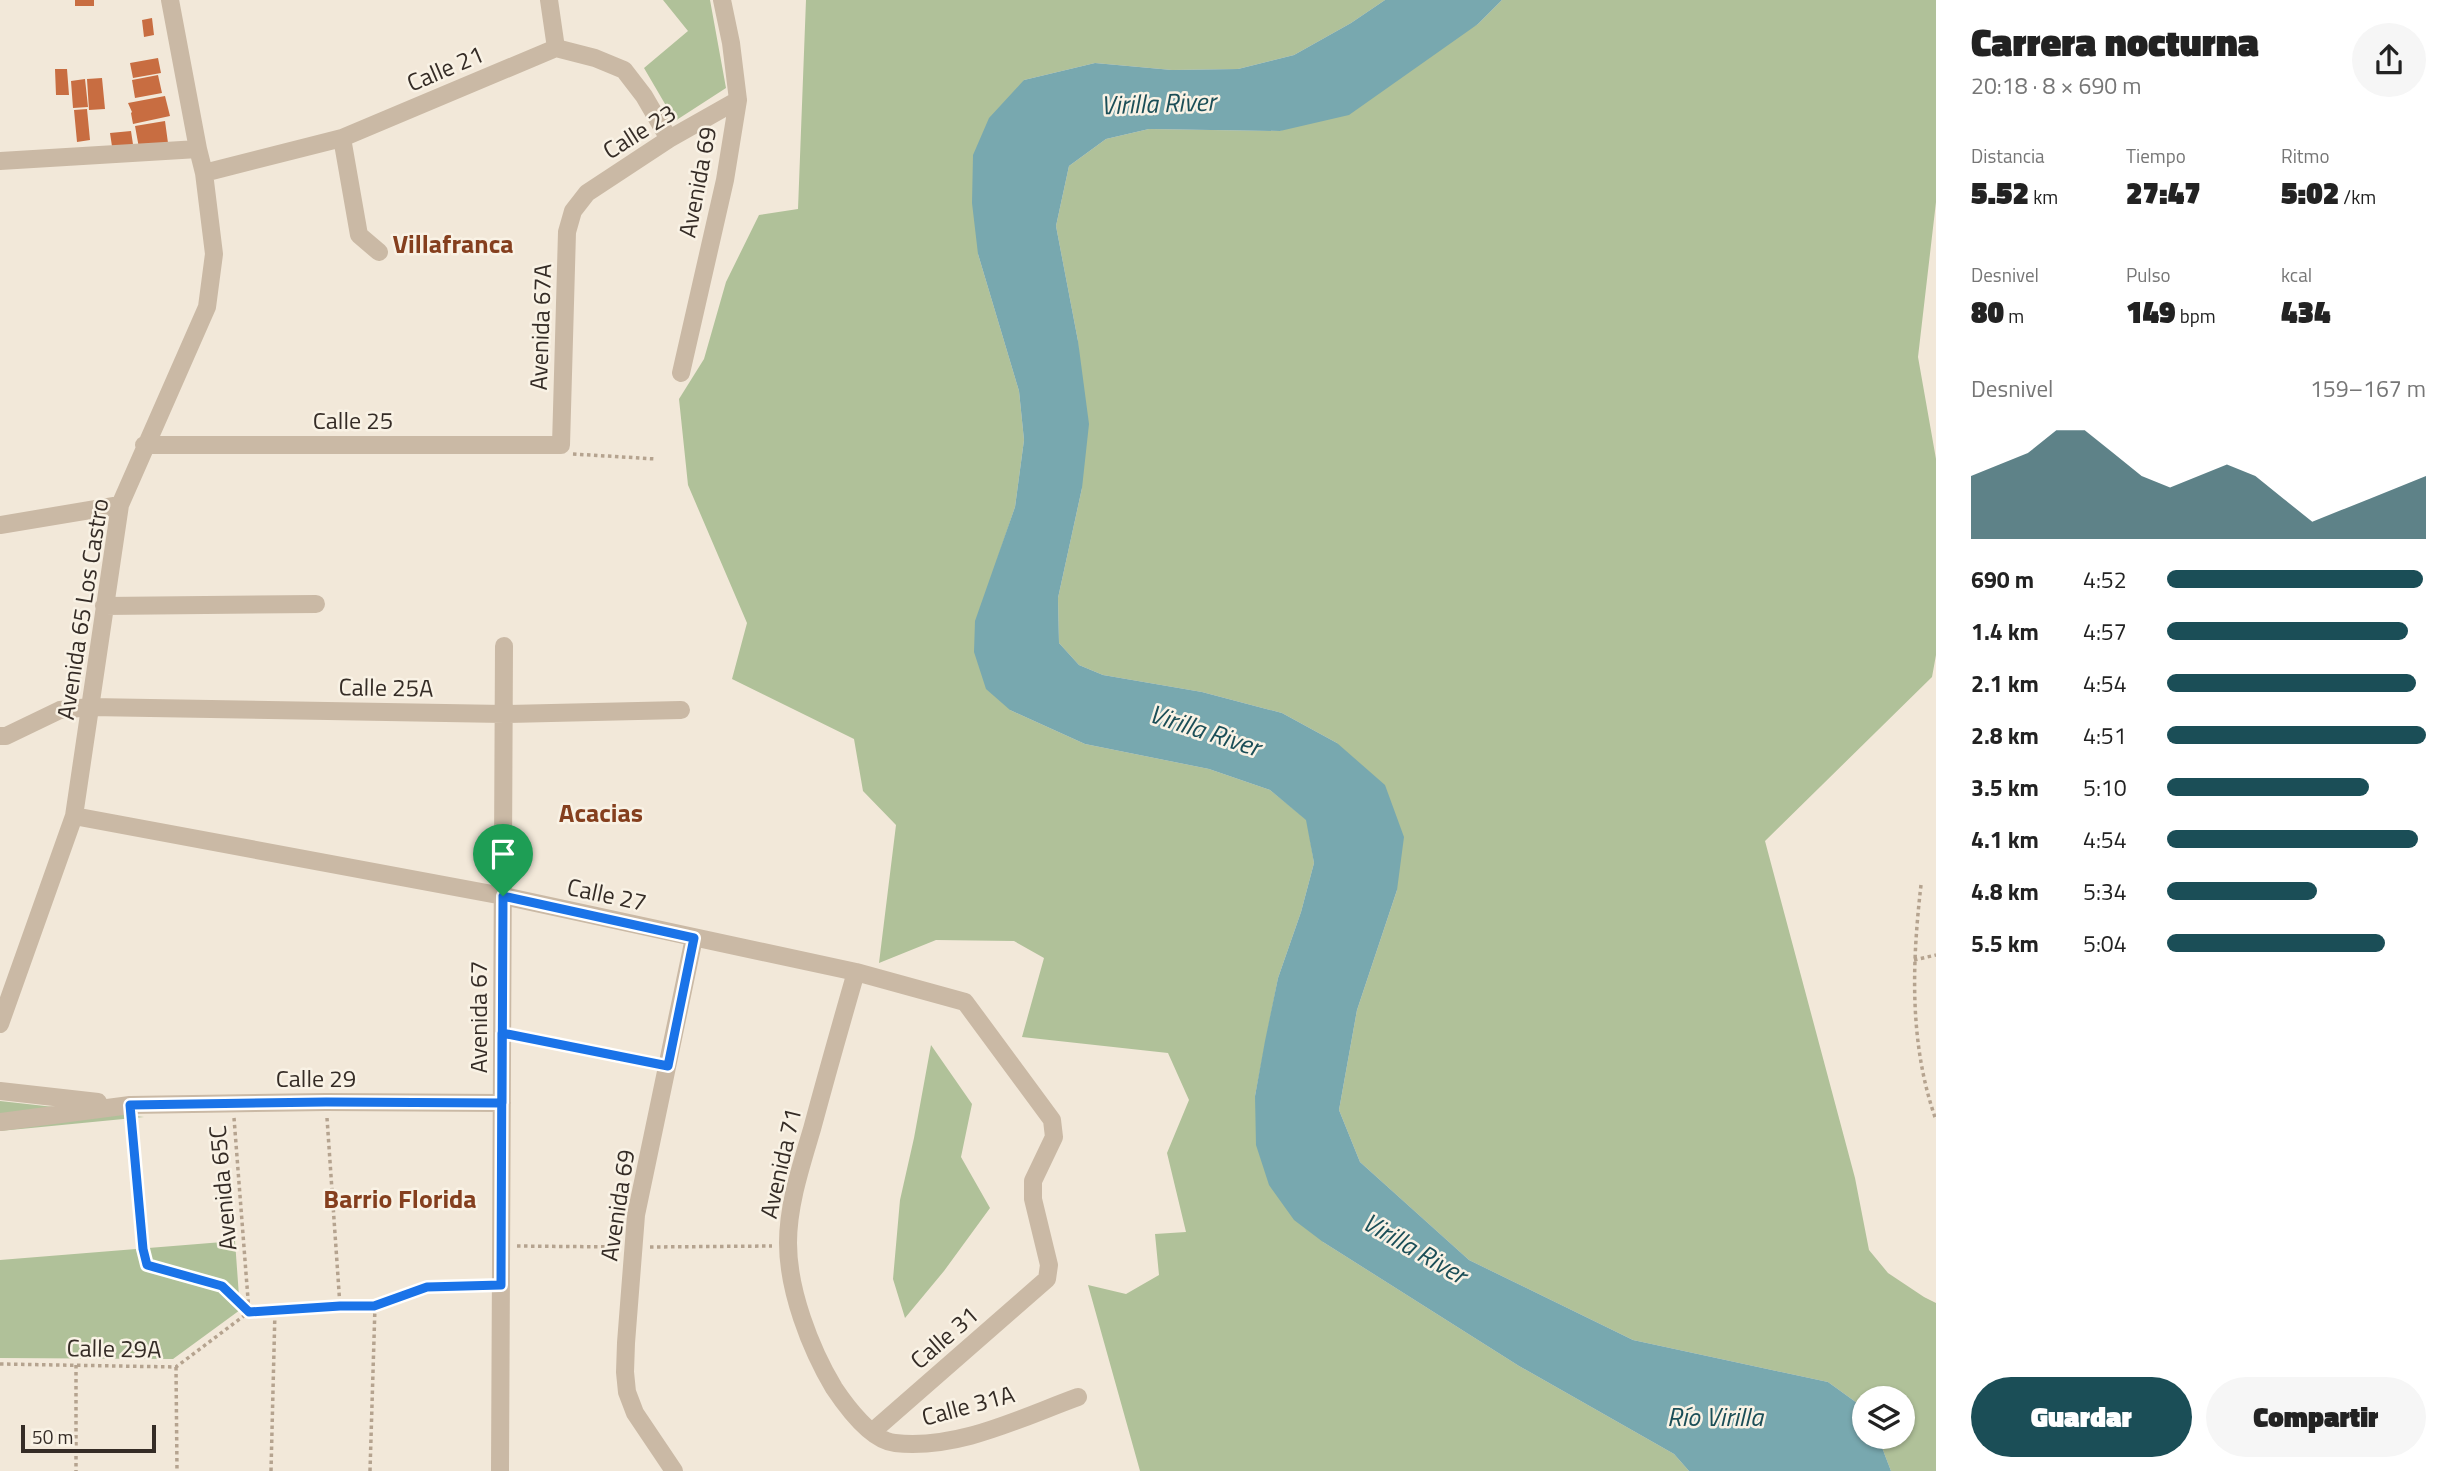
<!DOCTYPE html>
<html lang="es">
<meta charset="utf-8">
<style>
body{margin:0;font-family:"Titillium Web",sans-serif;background:#f6f6f6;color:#222;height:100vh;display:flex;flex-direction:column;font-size:26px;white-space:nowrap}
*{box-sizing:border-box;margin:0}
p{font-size:23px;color:#767676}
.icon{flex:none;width:38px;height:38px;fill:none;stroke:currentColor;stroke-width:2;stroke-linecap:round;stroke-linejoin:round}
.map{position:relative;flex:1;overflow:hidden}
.sheet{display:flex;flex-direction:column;background:#fff;width:525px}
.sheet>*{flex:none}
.controls{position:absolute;left:1852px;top:1386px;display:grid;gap:14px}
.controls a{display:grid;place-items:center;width:63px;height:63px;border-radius:50%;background:#fff;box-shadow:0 2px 5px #0004;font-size:35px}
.scale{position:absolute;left:21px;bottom:18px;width:135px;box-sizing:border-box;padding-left:7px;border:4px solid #352c26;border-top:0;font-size:19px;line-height:24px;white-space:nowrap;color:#352c26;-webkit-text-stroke:5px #f9f2e5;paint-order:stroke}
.pin{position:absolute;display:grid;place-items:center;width:60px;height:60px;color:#fff;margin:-72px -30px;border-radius:50% 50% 50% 0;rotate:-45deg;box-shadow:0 0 7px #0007}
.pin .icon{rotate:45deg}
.round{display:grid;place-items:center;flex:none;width:74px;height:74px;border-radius:37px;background:#f6f6f6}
.head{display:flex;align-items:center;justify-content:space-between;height:119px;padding:0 35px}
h1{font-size:38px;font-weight:800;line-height:52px}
.figures{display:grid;grid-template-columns:repeat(3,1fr);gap:10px;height:119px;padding:7px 35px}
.figures div{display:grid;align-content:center}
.figures b{font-size:30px;font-weight:800}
.figures small{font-size:19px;font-weight:400}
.figures p{font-size:19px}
.chart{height:196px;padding:14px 35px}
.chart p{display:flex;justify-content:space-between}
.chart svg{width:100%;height:126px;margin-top:7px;fill:#1b4e57;opacity:.7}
.primary-button{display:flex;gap:14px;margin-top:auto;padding:14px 35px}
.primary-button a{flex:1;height:80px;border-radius:42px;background:#1b4e57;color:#fff;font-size:28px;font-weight:800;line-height:80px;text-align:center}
.primary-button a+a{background:#f6f6f6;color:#222}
ul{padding:0 35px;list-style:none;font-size:23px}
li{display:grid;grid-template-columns:112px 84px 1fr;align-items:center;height:52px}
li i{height:18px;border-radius:9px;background:#1b4e57}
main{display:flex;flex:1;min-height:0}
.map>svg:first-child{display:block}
.green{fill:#b0c199}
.water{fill:#78a8af}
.building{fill:#c86d41}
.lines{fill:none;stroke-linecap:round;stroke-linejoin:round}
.path{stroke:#b5a38f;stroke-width:3.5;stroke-dasharray:3.5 3.5;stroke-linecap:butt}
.minor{stroke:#cab9a5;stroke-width:18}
.route-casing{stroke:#fff;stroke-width:14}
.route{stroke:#1a73e8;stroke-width:9}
.labels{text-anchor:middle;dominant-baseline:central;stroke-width:5;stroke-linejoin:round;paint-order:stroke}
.street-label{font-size:24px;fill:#352c26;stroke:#f9f2e5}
.water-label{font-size:26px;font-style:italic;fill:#1b4e57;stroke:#f9f2e5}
.neighbourhood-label{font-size:26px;font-weight:bold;fill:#853f1e;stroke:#f9f2e5}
</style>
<main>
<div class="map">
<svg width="1936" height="1471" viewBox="0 0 1936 1471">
<rect width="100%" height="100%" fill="#f2e8d9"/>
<path class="green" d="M663,0H710L726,88L675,121L644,68L688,31Z
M806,0H1385L1351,23L1294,55L1238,69L1172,70L1095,63L1024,80L978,254L1019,391L1024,440L1015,507L997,560L1010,710L1085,744L1209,769L1270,790L1307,820L1314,863L1301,912L1278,978L1255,1096L1323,1242L1519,1366L1674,1454L1689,1471H1140L1088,1285L1126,1294L1159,1275L1155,1234L1186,1232L1167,1153L1189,1100L1168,1053L1022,1037L1044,958L1014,941L936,940L879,963L896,825L863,791L854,739L732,679L747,623L688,485L679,399L704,359L726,282L759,215L798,209Z
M1502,0H1936V202L1918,357L1936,459V655L1932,677L1765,841L1855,1178L1869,1250L1888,1273L1924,1297L1936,1303V1471H1891L1878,1437H1902V1398H1864V1408L1828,1382L1633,1340L1469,1260L1360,1162L1339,1110L1357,1010L1397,890L1337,743L1282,713L1202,692L1103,675L1079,665L1059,643L1058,598L1082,488L1078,341L1056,226L1069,166L1106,139L1149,129L1280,131L1478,24Z
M931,1045L972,1104L961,1157L990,1208L944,1271L905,1318L893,1279L900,1200L914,1138Z
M0,1101L144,1117L0,1131Z
M235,1241L240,1310L173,1359L0,1358V1260Z"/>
<path class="water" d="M1385,0H1502L1478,24L1349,115L1280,131L1149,129L1106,139L1069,166L1056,226L1078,341L1089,424L1082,488L1058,598L1059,643L1079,665L1103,675L1202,692L1282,713L1337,743L1385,785L1404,837L1397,890L1357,1010L1339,1110L1360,1162L1469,1260L1633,1340L1828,1382L1864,1408V1437H1878L1891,1471H1689L1674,1454L1519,1366L1323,1242L1294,1220L1269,1185L1256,1145L1255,1096L1265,1041L1278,978L1301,912L1314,863L1306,820L1270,790L1209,769L1085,744L1010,710L986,689L974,652L975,621L1015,507L1024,440L1019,391L978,254L972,203L973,155L989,118L1024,80L1095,63L1172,70L1238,69L1294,55L1351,23Z"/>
<path class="building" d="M75,0H94V6H75Z
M152,18L154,35L144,37L142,20Z
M158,58L161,73L133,78L130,63Z
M55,69H67L69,95H56Z
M158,75L162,93L135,98L132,80Z
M102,78L105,109L89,110L87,79Z
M85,79L88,107L73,108L71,81Z
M165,96L170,116L133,124L131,113L132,112L128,103Z
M87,109L90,140L77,142L74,110Z
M165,121L168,143L139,148L135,126Z
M131,131L134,151L113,153L110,133Z"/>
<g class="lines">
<path class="path" d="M573,454L656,459
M1921,885C1912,963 1909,1044 1936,1120
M1914,960L1936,955
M519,1036L653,1062
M234,1118L249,1312
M327,1118L340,1306
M131,1121L143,1249L147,1265L222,1286L249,1312
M517,1246L618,1247
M650,1247L772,1246
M0,1364L176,1367L249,1312L340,1306H375L427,1287L484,1285
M76,1365V1471
M176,1367L177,1471
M271,1471L275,1310
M370,1471L375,1306"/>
<path class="minor" d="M549,0L556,48
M342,138L359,235L379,252
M0,161L198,149
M204,173L342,138L556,48L595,58L624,70L644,96L669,139
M681,373L725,180L738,100L731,43L722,0
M144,445H561L567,232L573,211L587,193L669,139L738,100
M0,525L120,505
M104,606L316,604
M0,736H6L60,710L90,707L504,714L681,710
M74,816L503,896L856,972L965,1002L1052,1120L1054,1137L1033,1181V1199L1049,1265L1047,1279L872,1432
M856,972C841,1024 826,1077 812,1129C801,1166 788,1205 788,1243C788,1290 810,1348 834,1388C846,1406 872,1441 895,1443C958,1450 1020,1418 1078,1397
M0,1024L74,816L120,505L207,307L214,254L204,173L198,149L170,0
M0,1091L98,1102
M0,1122L130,1105L326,1102L502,1103
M500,1471L504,646
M674,1471L635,1413L627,1392L625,1372L626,1343L636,1215L694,938"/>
</g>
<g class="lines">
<g class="route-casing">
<path id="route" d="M503,896L502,1103L326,1102L130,1105L143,1249L147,1265L222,1286L249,1312L340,1306H374L427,1287L501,1285L502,1033L668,1066L694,938L503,896"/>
</g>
<use href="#route" class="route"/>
</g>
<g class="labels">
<g class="street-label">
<text transform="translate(445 68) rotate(-23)">Calle 21</text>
<text transform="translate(639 131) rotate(-32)">Calle 23</text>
<text transform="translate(697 182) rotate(-79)">Avenida 69</text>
<text transform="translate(540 327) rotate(-88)">Avenida 67A</text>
<text x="353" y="420">Calle 25</text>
<text transform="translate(82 609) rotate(-81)">Avenida 65 Los Castro</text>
<text transform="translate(386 687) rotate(1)">Calle 25A</text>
<text transform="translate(607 894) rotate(12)">Calle 27</text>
<text transform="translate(478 1017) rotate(-90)">Avenida 67</text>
<text x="316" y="1078">Calle 29</text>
<text transform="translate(780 1163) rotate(-77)">Avenida 71</text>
<text transform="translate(222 1188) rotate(-95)">Avenida 65C</text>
<text transform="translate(617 1205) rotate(-81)">Avenida 69</text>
<text transform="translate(944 1337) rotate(-41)">Calle 31</text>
<text transform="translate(114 1348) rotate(1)">Calle 29A</text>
<text transform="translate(968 1405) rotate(-15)">Calle 31A</text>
</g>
<g class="water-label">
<text transform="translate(1158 103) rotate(-2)">Virilla River</text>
<text transform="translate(1205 730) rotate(18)">Virilla River</text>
<text transform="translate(1415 1248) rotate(30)">Virilla River</text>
<text x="1715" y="1416">Río Virilla</text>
</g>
<g class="neighbourhood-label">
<text x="453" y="243">Villafranca</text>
<text x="601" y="812">Acacias</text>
<text x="400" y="1198">Barrio Florida</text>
</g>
</g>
</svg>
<div class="controls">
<a><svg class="icon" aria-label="layers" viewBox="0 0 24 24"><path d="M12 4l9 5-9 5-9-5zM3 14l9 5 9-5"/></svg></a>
</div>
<div class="scale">50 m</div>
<div class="pin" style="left:503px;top:896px;background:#1e9e55"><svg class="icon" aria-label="arrive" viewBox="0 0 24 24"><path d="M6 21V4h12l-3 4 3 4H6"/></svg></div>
</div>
<section class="sheet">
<div class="head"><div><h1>Carrera nocturna</h1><p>20:18 · 8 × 690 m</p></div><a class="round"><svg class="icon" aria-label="share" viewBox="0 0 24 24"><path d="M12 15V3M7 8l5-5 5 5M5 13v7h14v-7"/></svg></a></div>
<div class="figures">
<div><p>Distancia</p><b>5.52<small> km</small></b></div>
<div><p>Tiempo</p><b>27:47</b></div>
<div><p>Ritmo</p><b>5:02<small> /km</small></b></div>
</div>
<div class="figures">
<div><p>Desnivel</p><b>80<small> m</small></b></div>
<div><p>Pulso</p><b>149<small> bpm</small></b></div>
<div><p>kcal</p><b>434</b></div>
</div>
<div class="chart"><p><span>Desnivel</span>159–167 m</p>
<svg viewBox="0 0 160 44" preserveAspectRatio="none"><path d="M0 44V22L10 18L20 14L30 6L40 6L50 14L60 22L70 26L80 22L90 18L100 22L110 30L120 38L130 34L140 30L150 26L160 22V44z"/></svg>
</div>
<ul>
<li><b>690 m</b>4:52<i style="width:99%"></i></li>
<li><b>1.4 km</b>4:57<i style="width:93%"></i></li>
<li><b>2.1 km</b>4:54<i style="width:96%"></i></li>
<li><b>2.8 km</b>4:51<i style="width:100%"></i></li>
<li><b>3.5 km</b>5:10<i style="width:78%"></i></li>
<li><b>4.1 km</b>4:54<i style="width:97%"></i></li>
<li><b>4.8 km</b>5:34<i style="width:58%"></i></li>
<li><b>5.5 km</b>5:04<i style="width:84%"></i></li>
</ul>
<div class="primary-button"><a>Guardar</a><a>Compartir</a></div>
</section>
</main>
